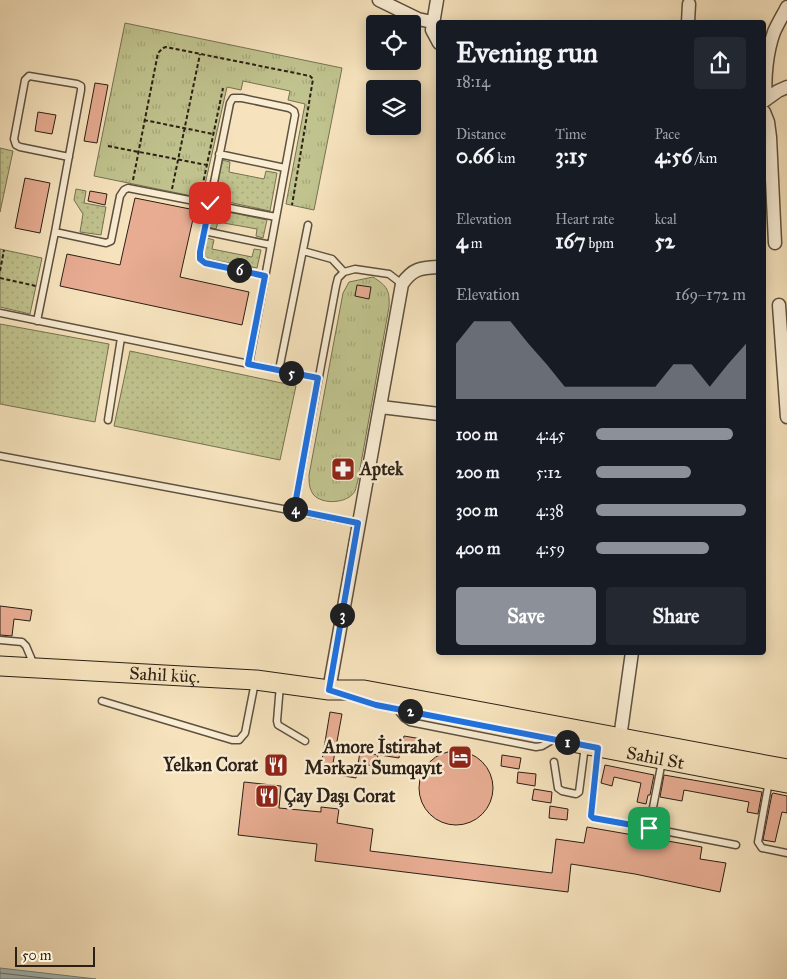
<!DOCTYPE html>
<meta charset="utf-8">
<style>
body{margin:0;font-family:"IM FELL Great Primer",serif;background:#242831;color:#f1f3f6;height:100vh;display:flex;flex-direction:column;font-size:19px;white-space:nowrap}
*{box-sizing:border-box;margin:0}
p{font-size:16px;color:#9ea1a6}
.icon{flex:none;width:28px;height:28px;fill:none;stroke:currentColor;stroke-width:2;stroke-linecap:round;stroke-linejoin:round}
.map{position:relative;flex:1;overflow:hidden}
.panel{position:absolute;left:436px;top:20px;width:330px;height:635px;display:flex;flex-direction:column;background:#171b24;border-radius:5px;box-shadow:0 2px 12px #0003}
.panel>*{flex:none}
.tools{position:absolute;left:366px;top:15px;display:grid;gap:10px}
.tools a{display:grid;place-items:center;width:55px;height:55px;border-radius:5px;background:#171b24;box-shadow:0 2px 12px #0003;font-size:25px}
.scale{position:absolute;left:15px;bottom:12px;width:80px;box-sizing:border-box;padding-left:5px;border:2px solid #2c2015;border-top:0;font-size:14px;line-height:18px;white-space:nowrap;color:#2c2015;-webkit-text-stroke:4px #f9edd4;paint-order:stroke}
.pin{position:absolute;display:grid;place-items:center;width:42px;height:42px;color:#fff;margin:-21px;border-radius:10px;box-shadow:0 2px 8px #0006}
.km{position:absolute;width:25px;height:25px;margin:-12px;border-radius:50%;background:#222;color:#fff;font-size:14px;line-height:25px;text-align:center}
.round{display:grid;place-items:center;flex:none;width:52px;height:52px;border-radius:5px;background:#242831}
.summary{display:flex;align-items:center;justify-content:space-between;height:85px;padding:0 20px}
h1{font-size:28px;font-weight:700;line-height:38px}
.metrics{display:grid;grid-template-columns:repeat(3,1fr);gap:8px;height:85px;padding:5px 20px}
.metrics div{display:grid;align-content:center}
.metrics b{font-size:21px;font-weight:700}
.metrics small{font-size:14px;font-weight:400}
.metrics p{font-size:14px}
.chart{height:140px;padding:10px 20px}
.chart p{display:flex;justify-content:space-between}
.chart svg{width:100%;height:90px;margin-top:5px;fill:#8c9099;opacity:.7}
.button{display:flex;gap:10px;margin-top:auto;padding:10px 20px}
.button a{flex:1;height:58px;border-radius:5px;background:#8c9099;color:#fff;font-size:20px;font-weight:700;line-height:58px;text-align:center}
.button a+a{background:#242831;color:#f1f3f6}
ul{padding:0 20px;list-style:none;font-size:16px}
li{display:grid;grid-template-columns:80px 60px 1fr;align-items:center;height:38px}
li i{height:12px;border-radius:6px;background:#8c9099}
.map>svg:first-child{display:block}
.grass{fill:url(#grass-dots);stroke:#767252}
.park{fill:url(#park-tufts);stroke:#767252}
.water{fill:#a1bbbb;stroke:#727d79}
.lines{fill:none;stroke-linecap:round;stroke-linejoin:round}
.shore{stroke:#666e68;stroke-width:1}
.building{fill:#e7ac92;stroke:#2c2015}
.service-casing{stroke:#5e513f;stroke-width:9}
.minor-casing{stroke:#5e513f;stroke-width:15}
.primary-casing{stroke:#2c2015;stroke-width:21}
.path{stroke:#2c2015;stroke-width:2;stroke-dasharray:4 2.5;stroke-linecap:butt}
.service{stroke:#f9edd4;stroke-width:6}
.minor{stroke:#f9edd4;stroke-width:12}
.primary{stroke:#f6e3bd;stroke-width:19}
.route-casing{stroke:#fff;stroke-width:10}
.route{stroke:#1a73e8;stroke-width:6}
.labels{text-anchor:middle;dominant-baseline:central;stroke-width:5;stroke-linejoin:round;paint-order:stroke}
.poi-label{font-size:18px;font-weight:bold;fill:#2c2015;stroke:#f9edd4;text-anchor:start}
.street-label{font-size:18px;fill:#2c2015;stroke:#f9edd4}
</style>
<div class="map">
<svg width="787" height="979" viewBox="0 0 787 979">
<defs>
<pattern id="grass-dots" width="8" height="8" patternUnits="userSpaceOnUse" patternTransform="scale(1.25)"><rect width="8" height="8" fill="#c0c38e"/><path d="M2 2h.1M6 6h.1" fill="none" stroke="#a5a77a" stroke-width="1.8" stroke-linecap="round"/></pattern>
<pattern id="park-tufts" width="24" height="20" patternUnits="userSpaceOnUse" patternTransform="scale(1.25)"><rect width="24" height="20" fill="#c0c38e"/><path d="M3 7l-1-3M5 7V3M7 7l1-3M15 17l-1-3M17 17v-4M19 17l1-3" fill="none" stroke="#a5a77a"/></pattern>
</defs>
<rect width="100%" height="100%" fill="#f6e3bd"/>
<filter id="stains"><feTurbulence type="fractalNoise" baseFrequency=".004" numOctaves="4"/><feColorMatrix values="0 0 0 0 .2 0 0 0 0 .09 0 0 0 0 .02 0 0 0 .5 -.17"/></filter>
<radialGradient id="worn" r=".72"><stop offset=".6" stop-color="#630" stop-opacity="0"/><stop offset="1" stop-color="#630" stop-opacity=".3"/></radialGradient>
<path class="grass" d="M0,148L13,151L0,212Z
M222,160L230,162L229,172L264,179L266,171L277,173L270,211L214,199Z
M76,189L86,191L84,203L106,207L101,235L80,232L83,214L74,200Z
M213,209L267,220L263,238L256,236L257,229L218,222L216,229L209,227Z
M207,238L214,240L212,249L252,257L254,249L261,250L257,268L203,258Z
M0,249L42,258L30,314L0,307Z
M0,324L109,344L95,422L0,404Z
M130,351L296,386L280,460L114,426Z"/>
<path class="park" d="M125,23L342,68L314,210L286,204L305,104L288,100L290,91L243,81L241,90L227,87L202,198L94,176Z
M373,277C387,286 390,290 389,307L358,480C357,483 356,488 355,491C348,504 321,505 313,494C309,488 309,482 309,475L343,293L349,282Z"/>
<path class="water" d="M0,968L96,979H0Z"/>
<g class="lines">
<path class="shore" d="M0,973L52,979"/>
</g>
<path class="building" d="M95,83L108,85L97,143L84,141Z
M38,112L56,115L52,134L35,131Z
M25,178L50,183L40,233L15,228Z
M90,191L107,194L105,205L88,201Z
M135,198L195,210L180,277L249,292L242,325L60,286L67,254L120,265Z
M357,285L371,287L369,299L355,296Z
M337,464L351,465L350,474L336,472Z
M0,606L32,610L30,621L14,619L12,636L0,635Z
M330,712L342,714L333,763L358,767L356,778L320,772Z
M404,736L422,739L420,750L402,747Z
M382,744L400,747L399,758L380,755Z
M419 788a37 37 0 1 1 74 0a37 37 0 1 1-74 0Z
M360,752L378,755L376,766L358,764Z
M502,755L521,758L519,769L501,766Z
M605,765L654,775L650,795H648L646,804L637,802L641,783L614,777L612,786L601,783Z
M518,772L536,774L535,786L517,783Z
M664,775L762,792L758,814L747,812L749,802L684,790L682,801L660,797Z
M244,782L281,786L279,808L321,812V807L339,809L337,823L373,829L370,851L552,873L556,839L584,843L587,827L702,847L700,859L726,863L720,892L635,874L571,864L568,892L315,861L317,844L238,835Z
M534,789L552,792L551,803L532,800Z
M773,793L787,796V813L782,812L775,842L763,840L772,794Z
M550,806L568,809L567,820L549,818Z"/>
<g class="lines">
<g class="service-casing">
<path id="service" d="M219,154L285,168
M204,231L271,245
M55,232L81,90V86L77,84L29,76L25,80L14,139L16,145L20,147L69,157
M303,251L332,259L344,272
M0,313L318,378
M37,321L55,232L106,243L111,241L120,196L124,190L128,188L276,217
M249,364L295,115L294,111L289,108L242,98H233L230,103L200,252V259L205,263L265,276
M279,370L308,225
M108,420L121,338
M0,456L358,523
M294,510L336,286L338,278L344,272L355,269L389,274L402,284
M0,640L22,642L26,646L34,665
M280,685L277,721L278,725L305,741
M102,701L232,740H239L245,733L255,682
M397,709L404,718L410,722L536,747L542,746L554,739
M598,749L591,816L593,818L649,828
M662,761L649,828L736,845
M554,762L558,788L562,791L576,794L579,792L585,746
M769,781L758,842L762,848L787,853"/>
</g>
<g class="minor-casing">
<path id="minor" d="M379,0L418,19L432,22
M437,0L432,30L439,43
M688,22L689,4
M766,98C764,78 767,51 774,32C778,23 783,15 787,7
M764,101L778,91L787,87
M764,112L768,122L770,137L775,243
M779,305L787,417
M381,407L439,414
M329,690L402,284C413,268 421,268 439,267
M620,738L632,652"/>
</g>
<g class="primary-casing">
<g id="primary">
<path id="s1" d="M0,666L256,680L329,690H364L787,769"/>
<path id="s2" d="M567,741L787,783"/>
</g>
</g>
<path class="path" d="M144,120L213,134
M108,146L207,165
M133,180L158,53L163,48L166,47L310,76L313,79L292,205
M172,189L200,54
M201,193L223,88
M0,271L4,250
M0,278L36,286"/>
<use href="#service" class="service"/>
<use href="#minor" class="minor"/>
<use href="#primary" class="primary"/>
</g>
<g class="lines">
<g class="route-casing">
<path id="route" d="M210,203L200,252V259L205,263L265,276L248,364L318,378L294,510L358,523L329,690L376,705L598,748L591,816L593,818L649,828"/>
</g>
<use href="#route" class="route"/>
</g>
<defs>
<g id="pharmacy-square" transform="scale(1.25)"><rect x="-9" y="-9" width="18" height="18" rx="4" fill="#8f2418" stroke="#f9edd4"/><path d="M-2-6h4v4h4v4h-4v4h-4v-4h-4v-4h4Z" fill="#fff"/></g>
<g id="hotel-square" transform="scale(1.25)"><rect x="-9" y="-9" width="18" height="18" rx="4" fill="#8f2418" stroke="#f9edd4"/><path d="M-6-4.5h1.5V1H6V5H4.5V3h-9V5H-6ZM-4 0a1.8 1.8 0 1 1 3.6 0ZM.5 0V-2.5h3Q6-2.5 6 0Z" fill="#fff"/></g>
<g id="restaurant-square" transform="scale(1.25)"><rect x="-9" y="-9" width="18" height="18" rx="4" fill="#8f2418" stroke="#f9edd4"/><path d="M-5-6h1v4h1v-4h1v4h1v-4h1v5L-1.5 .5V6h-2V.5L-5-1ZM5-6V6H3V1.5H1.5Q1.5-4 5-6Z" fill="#fff"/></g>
</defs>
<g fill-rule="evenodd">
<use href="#pharmacy-square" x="343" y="469"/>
<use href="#hotel-square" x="460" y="757"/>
<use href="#restaurant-square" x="276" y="765"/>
<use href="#restaurant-square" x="267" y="796"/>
</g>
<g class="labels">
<g class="poi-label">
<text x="360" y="469">Aptek</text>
<text x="442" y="747" text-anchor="end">Amore İstirahət<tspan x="442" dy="21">Mərkəzi Sumqayıt</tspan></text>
<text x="258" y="765" text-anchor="end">Yelkən Corat</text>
<text x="284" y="796">Çay Daşı Corat</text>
</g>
<g class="street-label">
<text stroke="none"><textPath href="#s1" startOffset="165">Sahil küç.</textPath></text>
<text stroke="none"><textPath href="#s2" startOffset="90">Sahil St</textPath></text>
</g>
</g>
<rect width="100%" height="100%" filter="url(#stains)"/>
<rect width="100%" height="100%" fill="url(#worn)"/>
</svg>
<div class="tools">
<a><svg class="icon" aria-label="locate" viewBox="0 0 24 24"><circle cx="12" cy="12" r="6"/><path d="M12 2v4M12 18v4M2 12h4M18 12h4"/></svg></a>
<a><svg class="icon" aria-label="layers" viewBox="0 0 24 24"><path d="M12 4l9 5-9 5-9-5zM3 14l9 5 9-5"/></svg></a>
</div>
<div class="scale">50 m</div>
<div class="pin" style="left:649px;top:828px;background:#1e9e55"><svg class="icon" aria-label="arrive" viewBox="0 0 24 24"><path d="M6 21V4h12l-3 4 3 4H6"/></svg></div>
<div class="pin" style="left:210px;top:203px;background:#d93025"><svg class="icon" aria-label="check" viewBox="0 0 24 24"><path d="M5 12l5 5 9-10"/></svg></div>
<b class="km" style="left:567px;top:742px">1</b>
<b class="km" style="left:410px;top:711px">2</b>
<b class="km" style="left:342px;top:615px">3</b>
<b class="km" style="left:295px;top:509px">4</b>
<b class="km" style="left:291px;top:373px">5</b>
<b class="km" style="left:239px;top:270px">6</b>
<section class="panel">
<div class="summary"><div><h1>Evening run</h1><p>18:14</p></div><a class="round"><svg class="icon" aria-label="share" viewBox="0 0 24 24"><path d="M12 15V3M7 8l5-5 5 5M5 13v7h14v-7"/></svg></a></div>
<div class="metrics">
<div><p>Distance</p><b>0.66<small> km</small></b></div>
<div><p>Time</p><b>3:15</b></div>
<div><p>Pace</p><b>4:56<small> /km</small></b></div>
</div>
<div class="metrics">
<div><p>Elevation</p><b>4<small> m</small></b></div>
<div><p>Heart rate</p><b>167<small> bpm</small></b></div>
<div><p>kcal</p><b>52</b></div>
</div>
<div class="chart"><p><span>Elevation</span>169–172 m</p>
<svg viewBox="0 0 160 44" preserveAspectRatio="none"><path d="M0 44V17L10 6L20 6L30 6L40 17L50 27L60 38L70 38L80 38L90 38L100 38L110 38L120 27L130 27L140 38L150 27L160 17V44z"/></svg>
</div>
<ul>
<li><b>100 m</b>4:45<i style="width:91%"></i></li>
<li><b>200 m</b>5:12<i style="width:63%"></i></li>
<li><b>300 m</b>4:38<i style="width:100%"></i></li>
<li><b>400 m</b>4:59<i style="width:75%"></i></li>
</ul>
<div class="button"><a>Save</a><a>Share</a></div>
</section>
</div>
